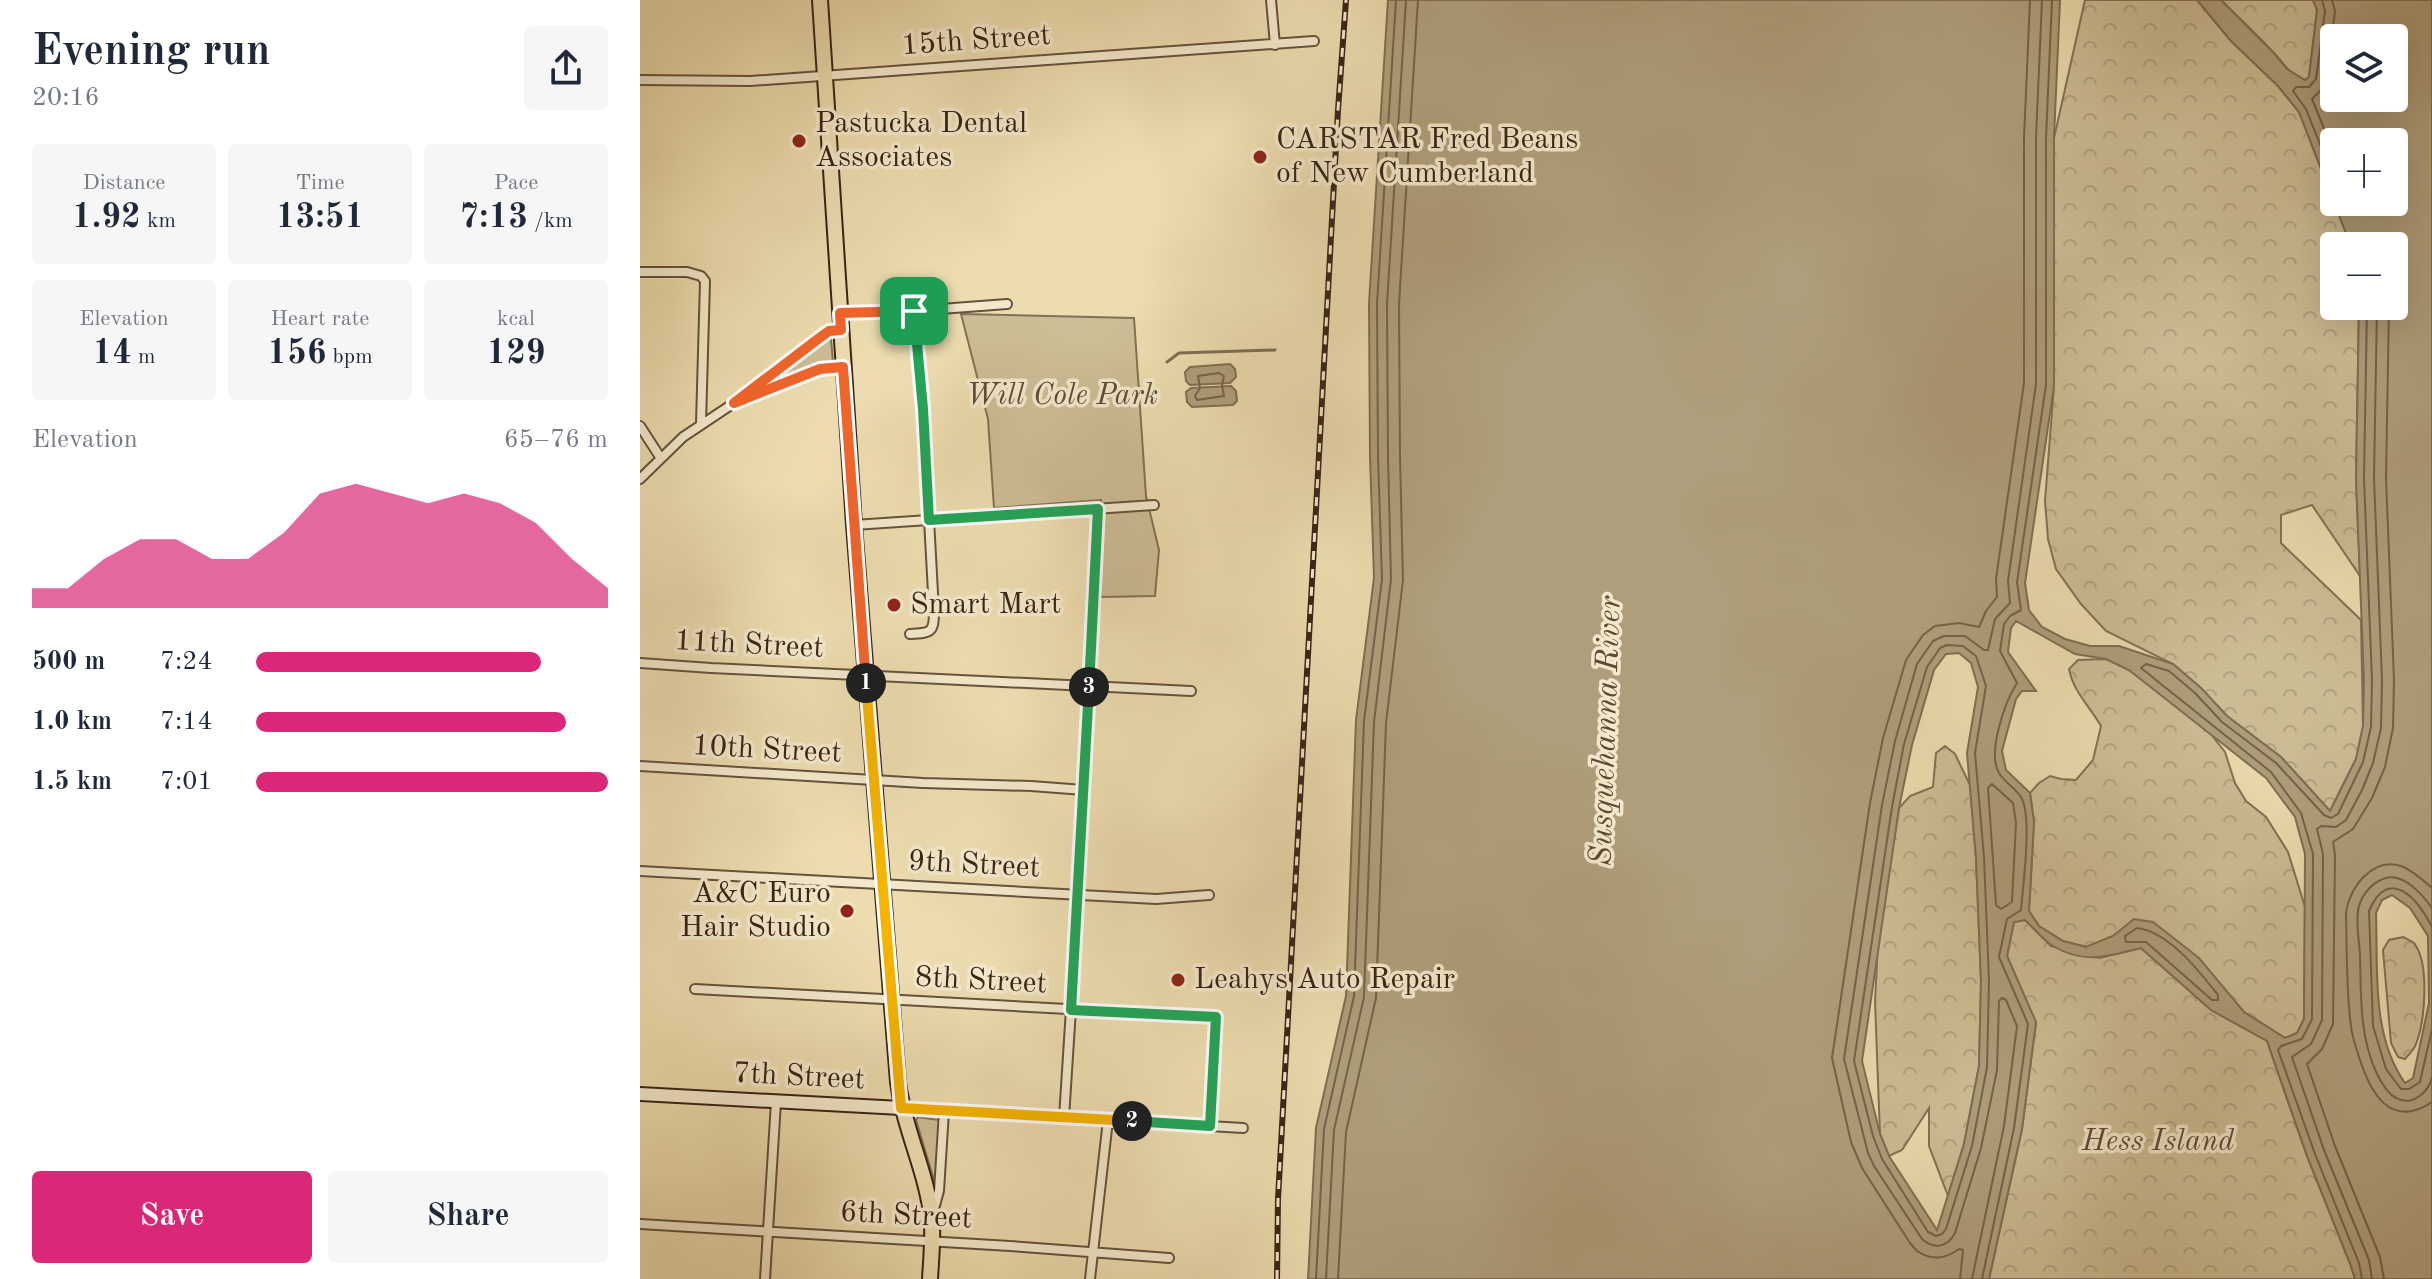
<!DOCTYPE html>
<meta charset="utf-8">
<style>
body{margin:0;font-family:"Old Standard TT",serif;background:#f6f6f7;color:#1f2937;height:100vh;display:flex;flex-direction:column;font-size:30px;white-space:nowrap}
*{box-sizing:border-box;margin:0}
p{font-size:26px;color:#747a83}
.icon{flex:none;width:44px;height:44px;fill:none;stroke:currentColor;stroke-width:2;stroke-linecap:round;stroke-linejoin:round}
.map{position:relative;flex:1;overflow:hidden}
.panel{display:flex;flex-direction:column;background:#fff;width:640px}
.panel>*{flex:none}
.controls{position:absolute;left:1680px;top:24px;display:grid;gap:16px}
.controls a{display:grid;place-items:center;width:88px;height:88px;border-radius:8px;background:#fff;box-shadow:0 8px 32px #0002;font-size:40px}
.pin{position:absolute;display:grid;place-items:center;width:68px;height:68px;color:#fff;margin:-34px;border-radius:16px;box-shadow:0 4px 12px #0006}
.km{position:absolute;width:40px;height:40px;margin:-20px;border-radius:50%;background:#222;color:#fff;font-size:22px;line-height:40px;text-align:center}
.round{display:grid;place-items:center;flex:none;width:84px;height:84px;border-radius:8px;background:#f6f6f7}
.overview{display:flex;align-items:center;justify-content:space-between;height:136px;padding:0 32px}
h1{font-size:44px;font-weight:600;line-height:60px}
.stats{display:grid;grid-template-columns:repeat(3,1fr);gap:12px;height:136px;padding:8px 32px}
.stats div{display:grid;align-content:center;border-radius:8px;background:#f6f6f7;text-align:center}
.stats b{font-size:34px;font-weight:600}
.stats small{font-size:22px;font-weight:400}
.stats p{font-size:22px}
.chart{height:224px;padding:16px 32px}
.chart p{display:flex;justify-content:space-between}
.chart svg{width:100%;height:144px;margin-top:8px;fill:#db2777;opacity:.7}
.primary-button{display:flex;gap:16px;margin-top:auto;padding:16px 32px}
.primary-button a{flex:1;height:92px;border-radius:8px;background:#db2777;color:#fff;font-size:32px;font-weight:600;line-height:92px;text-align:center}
.primary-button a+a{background:#f6f6f7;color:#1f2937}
ul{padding:0 32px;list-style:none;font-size:26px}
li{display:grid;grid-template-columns:128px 96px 1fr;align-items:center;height:60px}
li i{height:20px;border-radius:10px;background:#db2777}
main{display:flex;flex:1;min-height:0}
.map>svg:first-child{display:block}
.forest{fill:url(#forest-crowns);stroke:#827156;stroke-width:2}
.park{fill:#cdbd95;stroke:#827156;stroke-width:2}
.water{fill:#af9e7b;stroke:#7f6e53;stroke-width:2;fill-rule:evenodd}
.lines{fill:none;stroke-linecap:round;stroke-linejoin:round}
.shore{stroke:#746248;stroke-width:2}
.stream{stroke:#7f6e53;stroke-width:3}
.street-casing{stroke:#65533c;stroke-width:12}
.secondary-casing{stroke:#382516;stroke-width:16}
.primary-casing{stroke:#382516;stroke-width:18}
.street{stroke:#f3e8cb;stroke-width:8}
.secondary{stroke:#f3e8cb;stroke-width:12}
.primary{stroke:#ecdcaf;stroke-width:14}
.rail-casing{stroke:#382516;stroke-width:6}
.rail{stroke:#f3e8cb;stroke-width:3;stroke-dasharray:9;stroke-linecap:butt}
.split-1-casing{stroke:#fff;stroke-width:16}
.split-2-casing{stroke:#fff;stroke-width:16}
.split-3-casing{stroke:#fff;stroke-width:16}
.split-4-casing{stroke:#fff;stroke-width:16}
.split-1{stroke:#f0652b;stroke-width:10}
.split-2{stroke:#f5b400;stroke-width:10}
.split-3{stroke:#22a559;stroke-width:10}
.split-4{stroke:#22a559;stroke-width:10}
.poi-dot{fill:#8f2418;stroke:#f3e8cb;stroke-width:3}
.labels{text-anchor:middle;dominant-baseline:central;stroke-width:7;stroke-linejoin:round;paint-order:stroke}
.street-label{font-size:30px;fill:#382516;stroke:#f3e8cb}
.poi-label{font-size:30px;fill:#382516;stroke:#f3e8cb;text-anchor:start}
.park-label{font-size:30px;font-style:italic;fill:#5d4b36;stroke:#f3e8cb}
.water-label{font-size:32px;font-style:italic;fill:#5c4934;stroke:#f3e8cb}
</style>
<main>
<section class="panel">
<div class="overview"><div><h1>Evening run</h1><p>20:16</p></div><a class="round"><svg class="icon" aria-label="share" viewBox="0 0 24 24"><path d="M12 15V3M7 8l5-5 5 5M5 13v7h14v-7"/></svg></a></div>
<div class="stats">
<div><p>Distance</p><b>1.92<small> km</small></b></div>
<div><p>Time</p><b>13:51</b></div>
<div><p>Pace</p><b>7:13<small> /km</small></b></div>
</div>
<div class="stats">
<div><p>Elevation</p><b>14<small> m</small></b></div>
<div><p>Heart rate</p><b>156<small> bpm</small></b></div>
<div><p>kcal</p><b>129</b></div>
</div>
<div class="chart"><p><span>Elevation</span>65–76 m</p>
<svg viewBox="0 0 160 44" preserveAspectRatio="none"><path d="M0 44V38L10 38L20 29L30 23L40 23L50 29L60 29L70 21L80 9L90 6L100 9L110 12L120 9L130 12L140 18L150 29L160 38V44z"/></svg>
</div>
<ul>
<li><b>500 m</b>7:24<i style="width:81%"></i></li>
<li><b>1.0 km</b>7:14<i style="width:88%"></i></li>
<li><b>1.5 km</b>7:01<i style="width:100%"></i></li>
</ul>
<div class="primary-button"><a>Save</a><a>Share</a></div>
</section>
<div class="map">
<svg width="1792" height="1279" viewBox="0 0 1792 1279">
<defs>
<pattern id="forest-crowns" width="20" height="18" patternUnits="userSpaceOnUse" patternTransform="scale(2)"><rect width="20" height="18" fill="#cdbd95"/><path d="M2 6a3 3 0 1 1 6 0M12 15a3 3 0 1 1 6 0" fill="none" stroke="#b1a280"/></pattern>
</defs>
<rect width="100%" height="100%" fill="#ecdcaf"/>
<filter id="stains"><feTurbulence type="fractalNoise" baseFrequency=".0025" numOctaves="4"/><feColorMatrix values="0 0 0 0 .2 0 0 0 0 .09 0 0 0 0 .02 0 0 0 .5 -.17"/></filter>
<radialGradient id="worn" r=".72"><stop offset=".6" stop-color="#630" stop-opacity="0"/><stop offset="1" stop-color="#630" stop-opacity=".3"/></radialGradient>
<path class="forest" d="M1445,0H1557L1591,41L1638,86L1659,112L1711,246H1694V306H1719L1716,479L1720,576L1672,505L1641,515V543L1721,620L1723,727L1716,759L1690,811L1641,757L1587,716L1561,688L1533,664L1466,631L1441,604L1416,569L1408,539L1405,501L1414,386V138Z
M1581,0H1673L1677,10L1669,77L1665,80C1649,75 1643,62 1632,51C1615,33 1598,17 1581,0Z
M1466,659L1489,670L1570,733L1585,752L1595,783L1606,801L1626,817L1648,852L1665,907L1664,1019L1657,1033L1645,1038L1604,1012L1585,991L1494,920L1473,936L1447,947L1423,941L1399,926L1389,911L1394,822L1390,793L1399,783L1410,776L1421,779L1436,780L1453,760L1461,726C1450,707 1433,691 1429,669L1438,660Z
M1305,746L1315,754L1330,785L1336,858L1341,981L1339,1066L1324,1144L1308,1196L1289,1146V1108L1262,1150L1249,1156L1240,1134L1235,1002L1238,942L1259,808L1270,796L1293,787L1296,753Z
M1385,920L1411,946L1459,958L1501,948L1571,1010L1627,1041L1667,1156L1711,1266L1715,1279H1349L1382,1129L1396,1023L1367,956L1374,922Z
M1763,937C1765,938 1772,941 1774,943C1790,963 1785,1021 1776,1044C1774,1050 1769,1054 1765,1059L1758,1057L1751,1043L1743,950L1749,940Z"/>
<path class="park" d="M321,314L494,318L506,496L519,550L515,596L461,597V500L354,508L348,419Z
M187,339H191L193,362L140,380L135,378L136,374Z
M278,1117L299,1120L296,1187L276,1120Z"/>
<path class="water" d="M748,0H1420L1414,138V386L1385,583L1389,610L1402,627L1425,639L1450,646H1479L1533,664L1561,688L1587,716L1641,757L1690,811L1716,759L1723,726L1724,681L1716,479L1719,306H1754V246H1711L1659,112L1638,86L1591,41L1557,0H1581L1634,53L1647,69L1665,80L1669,77L1677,10L1673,0H1792V1279H1715L1711,1266L1667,1156L1627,1041L1571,1010L1501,948C1468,956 1445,965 1413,946C1403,940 1394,928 1385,920L1374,922L1367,956L1396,1022L1382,1129L1349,1279H668L676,1128L706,996L716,720L734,578L730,457L729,303ZM1694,38H1754V98H1694ZM1694,142H1754V202H1694ZM1376,621L1435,654L1466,659L1489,670L1626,778L1655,817L1665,854L1664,1019L1657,1033L1645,1038L1604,1012L1559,958L1513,922L1494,919L1473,936L1446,947L1423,941L1399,926L1389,911L1394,822L1390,793L1366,770L1362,751L1376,699L1382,691H1396L1368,652L1371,628ZM1319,653L1331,663L1338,687L1327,753L1336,858L1341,981L1339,1066L1324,1144L1297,1230L1249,1156L1240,1134L1222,1061L1259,808L1272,745L1294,670L1306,654ZM1752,895L1770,908L1788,936L1789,1003L1773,1078L1765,1083C1731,1035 1738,969 1736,913L1742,900Z
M590,364L595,369L596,377L590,383L550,385L546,381L545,372L550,367Z
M591,386L596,391L597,401L593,405L552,407L547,402L546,392L551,388Z"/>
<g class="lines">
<path class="shore" d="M1682,0L1685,11L1676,79L1669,87H1656L1653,91L1666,109L1694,180
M1692,0L1695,11L1686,80L1682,89L1672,99L1694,153
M579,373L584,376L582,385L584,396L557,400L555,396L560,388L558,376Z
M1307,645L1323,646L1336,656L1346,686L1335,753L1344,857L1349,981L1347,1067L1332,1146L1306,1229L1302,1234L1296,1236L1288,1232L1242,1159L1233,1136L1214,1061L1252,807L1264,744L1287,667L1300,648Z
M1352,784L1373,803L1376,823L1372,902L1361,909L1356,905L1348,788Z
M1792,888C1783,880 1772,870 1761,866C1732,857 1709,888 1706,913C1707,951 1706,989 1711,1026C1712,1037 1716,1047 1719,1057C1730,1092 1750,1130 1792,1102
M1792,908C1782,894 1762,871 1743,879C1730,884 1720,897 1718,911C1716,925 1719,940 1720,954C1721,994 1719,1036 1737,1074C1741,1082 1748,1094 1756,1098C1772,1107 1789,1092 1792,1077
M1792,927C1778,898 1748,865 1729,911L1733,1026L1746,1069L1761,1089H1769L1780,1082L1792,1029
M1497,928C1529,932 1559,971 1578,995V1000H1572L1506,942H1486L1485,936Z
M676,1279L684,1129L714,996L724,721L742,579L738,457L737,304L756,0
M686,1279L694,1130L724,997L734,722L751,579L748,457L747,304L766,0
M698,1279L706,1132L736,998L746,723L763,580L760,457L759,304L778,0
M1320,1279L1323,1250L1319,1249C1305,1259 1292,1261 1277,1251L1270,1243L1222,1168L1211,1142L1192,1058L1230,803L1243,738L1266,660L1283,635L1295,626L1319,623L1339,627L1346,611L1357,597L1356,579L1384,383V138L1390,0
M1332,1279L1364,1126L1377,1026L1366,1000L1362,998L1359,1001L1357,1070L1341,1148L1315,1233C1308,1247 1294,1250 1282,1239L1234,1166L1228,1153L1204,1059L1242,805L1255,741L1277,664L1293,641L1304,636H1325L1344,650H1348L1355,619L1370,603L1368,581L1396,384V138L1402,0
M1342,1279L1374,1128L1388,1024L1359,957L1367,919L1381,910C1383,885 1392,820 1382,799C1378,790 1367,784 1361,776C1345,756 1365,702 1377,683L1360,651L1364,624L1370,616L1381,610L1377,582L1406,385V138L1412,0
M1722,1279L1719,1263L1675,1154L1638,1050L1641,1046L1662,1039L1672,1019L1673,854L1661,813L1631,772L1501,668L1506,664L1529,671L1555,693L1582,722L1636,763L1684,815L1691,818L1698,814L1723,762L1731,727L1732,680L1724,479L1727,306
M1732,1279L1729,1260L1684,1150L1652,1057L1671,1044L1682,1020L1683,854L1677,829L1681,826L1696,827L1706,820L1722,790L1733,763L1741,728L1742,680L1734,478L1737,306
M1744,1279L1740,1257L1695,1146L1667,1064L1682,1049L1693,1024L1695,855L1693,842L1713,829L1732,798L1745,767L1753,728L1754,680L1746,478L1749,306"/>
<path class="stream" d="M527,362L539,353L635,350"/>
<g class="street-casing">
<path id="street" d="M631,0L635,45
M0,80L110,81L674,41
M0,272H47L61,276L65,281L61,423
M200,313L274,311L367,304
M101,398L178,339L189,331L201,330
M0,426L20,457
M0,479L43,437L94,403L180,369L203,367
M214,525L514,505
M270,634C291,633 294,633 294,611L283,409L274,311
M0,663L71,668L551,691
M0,766L283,783L391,786L444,790
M0,871L516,899L569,895
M55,989L576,1017L570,1126
M261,1108L603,1128
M424,1118L442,837L458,509
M294,1209L299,1191L304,1111
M0,1224L370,1246L529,1258
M125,1279L136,1102
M450,1279L468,1120"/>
</g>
<g class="secondary-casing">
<path id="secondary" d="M0,1094L261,1108"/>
</g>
<g class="primary-casing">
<path id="primary" d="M180,0L214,525L258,1082C264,1130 288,1174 292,1222C293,1241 291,1260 290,1279"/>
</g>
<use href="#street" class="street"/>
<use href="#secondary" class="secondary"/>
<use href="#primary" class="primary"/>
<g class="rail-casing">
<path id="rail" d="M637,1279L638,1199L698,110L706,0"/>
</g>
<use href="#rail" class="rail"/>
</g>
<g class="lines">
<g class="split-1-casing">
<path id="split-1" d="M226,683L203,367L180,369L94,403L178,339L189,331L201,330L200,313L274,311"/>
</g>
<g class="split-2-casing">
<path id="split-2" d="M226,683L261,1108L492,1121"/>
</g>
<g class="split-3-casing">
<path id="split-3" d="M449,687L431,1010L576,1017L570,1126L492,1121"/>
</g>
<g class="split-4-casing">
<path id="split-4" d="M274,311L283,409L289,520L458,509L449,687"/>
</g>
<use href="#split-1" class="split-1"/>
<use href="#split-2" class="split-2"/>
<use href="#split-3" class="split-3"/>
<use href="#split-4" class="split-4"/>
</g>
<g class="poi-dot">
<circle cx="159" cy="141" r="8"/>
<circle cx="620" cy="157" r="8"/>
<circle cx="254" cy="605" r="8"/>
<circle cx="207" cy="911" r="8"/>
<circle cx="538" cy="980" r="8"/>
</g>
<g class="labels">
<g class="street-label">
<text transform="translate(336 41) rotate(-4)">15th Street</text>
<text transform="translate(109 645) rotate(3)">11th Street</text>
<text transform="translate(127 750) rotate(3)">10th Street</text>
<text transform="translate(334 865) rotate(3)">9th Street</text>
<text transform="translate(341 981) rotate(3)">8th Street</text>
<text transform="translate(159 1077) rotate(3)">7th Street</text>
<text transform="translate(266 1216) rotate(3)">6th Street</text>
</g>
<g class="poi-label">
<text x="175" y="124">Pastucka Dental<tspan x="175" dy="34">Associates</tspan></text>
<text x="636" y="140">CARSTAR Fred Beans<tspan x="636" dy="34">of New Cumberland</tspan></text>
<text x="270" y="605">Smart Mart</text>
<text x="191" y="894" text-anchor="end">A&amp;C Euro<tspan x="191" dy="34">Hair Studio</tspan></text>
<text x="554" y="980">Leahys Auto Repair</text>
</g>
<g class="park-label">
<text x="422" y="396">Will Cole Park</text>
<text x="1518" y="1142">Hess Island</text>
</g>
<g class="water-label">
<text transform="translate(967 731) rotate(-88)">Susquehanna River</text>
</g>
</g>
<rect width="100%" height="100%" filter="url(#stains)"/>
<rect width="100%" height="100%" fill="url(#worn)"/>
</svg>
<div class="controls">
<a><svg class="icon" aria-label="layers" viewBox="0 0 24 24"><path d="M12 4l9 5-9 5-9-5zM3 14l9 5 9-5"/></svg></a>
<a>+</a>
<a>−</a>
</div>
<div class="pin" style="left:274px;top:311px;background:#1e9e55"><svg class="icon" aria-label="arrive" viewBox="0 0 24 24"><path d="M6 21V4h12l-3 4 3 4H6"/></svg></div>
<b class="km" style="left:226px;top:683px">1</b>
<b class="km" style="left:492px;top:1121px">2</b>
<b class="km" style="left:449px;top:687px">3</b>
</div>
</main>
